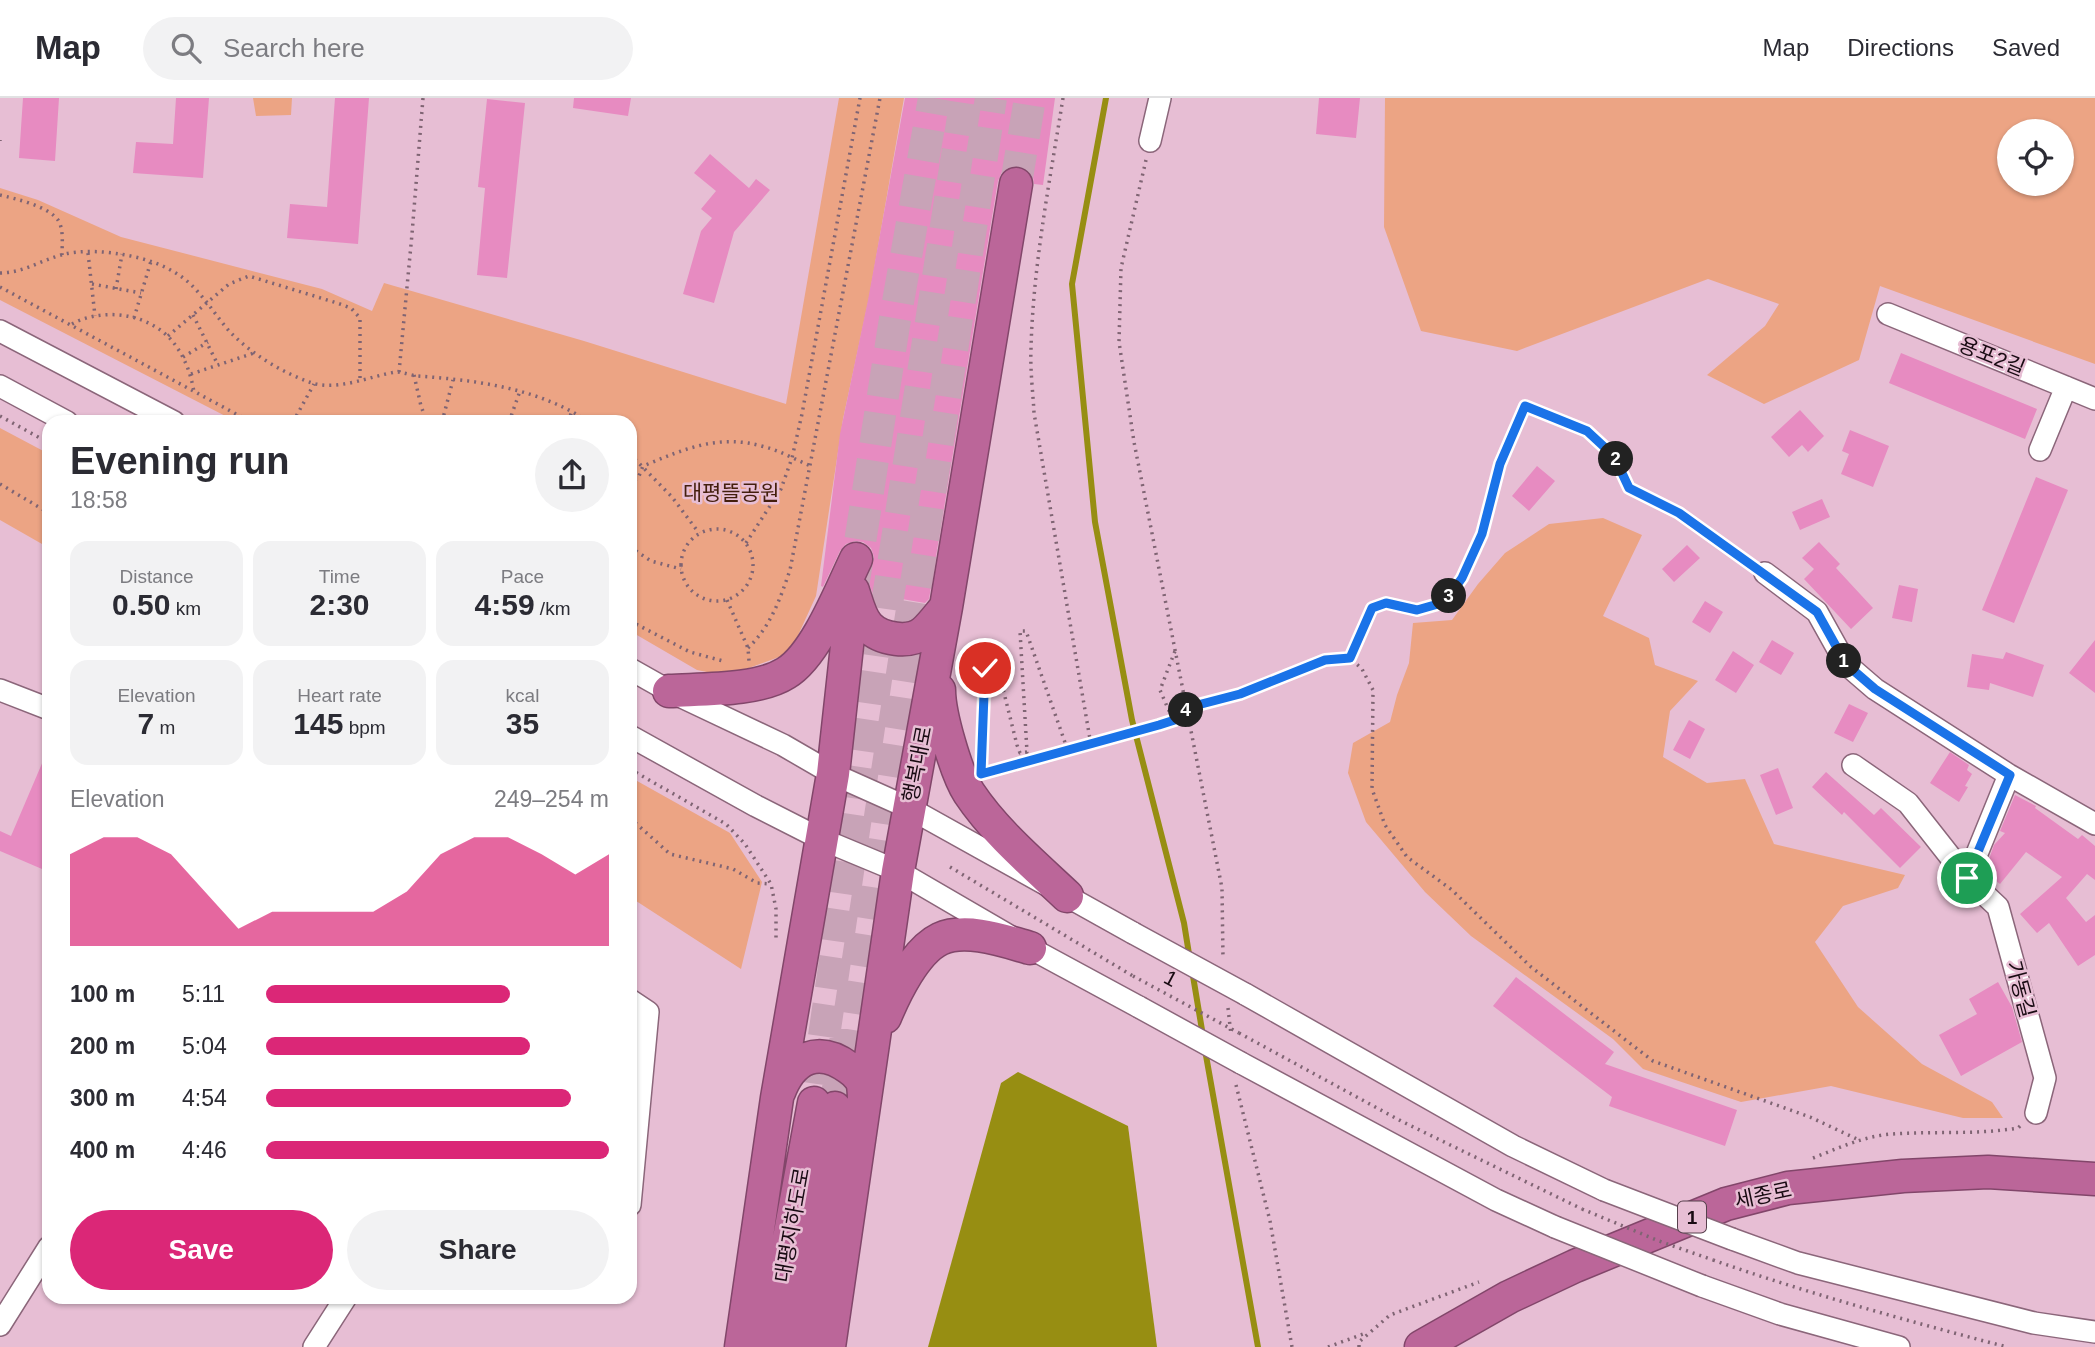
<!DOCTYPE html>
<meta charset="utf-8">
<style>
body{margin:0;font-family:Arial,"Noto Sans KR",sans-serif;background:#f2f2f3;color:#2b2b33;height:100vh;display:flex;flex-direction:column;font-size:26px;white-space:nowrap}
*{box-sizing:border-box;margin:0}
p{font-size:23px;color:#7c7c81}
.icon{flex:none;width:38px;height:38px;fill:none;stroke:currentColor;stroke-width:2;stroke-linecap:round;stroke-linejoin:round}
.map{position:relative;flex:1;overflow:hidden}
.panel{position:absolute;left:42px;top:317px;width:595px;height:889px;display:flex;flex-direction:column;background:#fff;border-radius:21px;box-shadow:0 2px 5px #0004}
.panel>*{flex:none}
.tools{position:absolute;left:1997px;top:21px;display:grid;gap:14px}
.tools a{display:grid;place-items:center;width:77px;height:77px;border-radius:50%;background:#fff;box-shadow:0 2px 5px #0004;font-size:35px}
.pin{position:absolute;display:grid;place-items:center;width:60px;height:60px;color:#fff;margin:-30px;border:4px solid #fff;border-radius:50%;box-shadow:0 2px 7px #0007}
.km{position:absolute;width:35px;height:35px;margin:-18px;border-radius:50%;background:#222;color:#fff;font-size:19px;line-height:35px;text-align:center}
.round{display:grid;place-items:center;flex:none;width:74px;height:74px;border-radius:37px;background:#f2f2f3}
.overview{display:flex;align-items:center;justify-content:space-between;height:119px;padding:0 28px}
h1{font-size:38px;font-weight:600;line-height:52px}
.figures{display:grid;grid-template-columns:repeat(3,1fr);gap:10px;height:119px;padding:7px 28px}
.figures div{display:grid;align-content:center;border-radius:18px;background:#f2f2f3;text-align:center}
.figures b{font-size:30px;font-weight:600}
.figures small{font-size:19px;font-weight:400}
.figures p{font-size:19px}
.chart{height:196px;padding:14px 28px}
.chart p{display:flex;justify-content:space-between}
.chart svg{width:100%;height:126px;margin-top:7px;fill:#db2777;opacity:.7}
.cta{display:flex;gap:14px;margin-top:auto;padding:14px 28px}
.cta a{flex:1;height:80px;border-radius:42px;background:#db2777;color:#fff;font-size:28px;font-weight:600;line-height:80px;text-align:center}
.cta a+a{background:#f2f2f3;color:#2b2b33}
ul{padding:0 28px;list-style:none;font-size:23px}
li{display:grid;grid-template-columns:112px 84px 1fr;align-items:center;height:52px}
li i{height:18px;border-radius:9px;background:#db2777}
header{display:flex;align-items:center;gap:42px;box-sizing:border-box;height:98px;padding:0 35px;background:#fff;border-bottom:2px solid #e1e1e2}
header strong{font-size:33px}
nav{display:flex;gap:38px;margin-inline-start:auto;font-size:24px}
.search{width:490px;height:63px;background:#f2f2f3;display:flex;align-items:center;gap:18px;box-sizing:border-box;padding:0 24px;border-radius:38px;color:#7c7c81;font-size:26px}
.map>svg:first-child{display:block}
.green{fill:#eca484;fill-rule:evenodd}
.water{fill:#978e12}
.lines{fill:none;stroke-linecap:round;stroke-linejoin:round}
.stream{stroke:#978e12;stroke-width:6}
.building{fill:#e78bc1}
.highway-tunnel{stroke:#c8a3b7;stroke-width:32;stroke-dasharray:32 16;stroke-linecap:butt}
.minor-casing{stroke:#8b667a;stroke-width:24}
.highway-casing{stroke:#82466a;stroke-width:35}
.path{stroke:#7f6473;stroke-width:3.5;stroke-dasharray:2 5;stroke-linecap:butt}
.minor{stroke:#fff;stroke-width:21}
.highway{stroke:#b69;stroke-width:32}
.minor-bridge-casing{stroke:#8b667a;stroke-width:24;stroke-linecap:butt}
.path-bridge{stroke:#7f6473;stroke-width:3.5;stroke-dasharray:2 5;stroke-linecap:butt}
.minor-bridge{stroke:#fff;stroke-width:21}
.route-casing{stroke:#fff;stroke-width:14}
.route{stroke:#1a73e8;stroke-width:9}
.labels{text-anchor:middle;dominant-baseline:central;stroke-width:5;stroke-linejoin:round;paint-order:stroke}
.shield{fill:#e7bed4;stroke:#57414d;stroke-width:2}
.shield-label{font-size:19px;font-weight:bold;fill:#190b13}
.street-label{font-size:21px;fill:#190b13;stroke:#e7bed4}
.park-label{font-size:21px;fill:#431e0c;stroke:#e7bed4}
</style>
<header>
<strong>Map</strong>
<div class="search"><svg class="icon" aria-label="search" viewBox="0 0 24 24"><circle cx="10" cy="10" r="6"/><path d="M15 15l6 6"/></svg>Search here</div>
<nav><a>Map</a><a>Directions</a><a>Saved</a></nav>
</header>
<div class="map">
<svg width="2095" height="1249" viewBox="0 0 2095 1249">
<rect width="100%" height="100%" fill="#e7bed4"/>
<path class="green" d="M253,0H292L291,17L256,18Z
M839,0H904L869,200L843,321L816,498L790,555L727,578L697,572L630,533V324H237L0,202V90L38,102L121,139L322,191L372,213L384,185L584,243L786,306Z
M1385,0H2095V266L1880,188L1859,262L1764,306L1707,277L1765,228L1779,206L1708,181L1517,253L1421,233L1384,129ZM2009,33H2062V86H2009Z
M0,330L49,356V450L0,422Z
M1603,420L1642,437L1603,518L1649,540L1655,567L1698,583L1670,613L1663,659L1707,685L1745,681L1774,746L1905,777L1898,790L1843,808L1815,844L1858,909L1922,966L1992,1004L2003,1020H1963L1831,988L1741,1004L1643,971L1613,941L1471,838L1425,794L1366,724L1348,675L1353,645L1390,624L1397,597L1409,565L1413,525L1452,522L1478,486L1505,455L1549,426Z
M630,679L730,735L762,784L741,871L630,799Z"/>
<path class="water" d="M1018,974L1128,1028L1157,1249H928L1001,985Z"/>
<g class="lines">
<path class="stream" d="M1106,0L1072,186L1095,424L1132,622L1184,825L1190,862
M1192,872L1203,938
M1205,952L1258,1249"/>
</g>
<path class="building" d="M23,0H59L55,63L19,60Z
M176,0H209L203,80L133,75L136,44L173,46Z
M335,0H369L358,146L287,140L290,106L327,109Z
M574,0H631L628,18L573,10Z
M905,0H1055L1043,87L1034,86L1033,79L1028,72L1018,68L1009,69L1002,74L998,83L929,501L925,505L873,496L867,481L874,459L871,450L863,444L855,443L846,446L840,453L823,489L821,488L840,336L868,202Z
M1319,0H1360L1356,40L1316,36Z
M487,1L525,5L507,180L477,177L485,90L478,89Z
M710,56L749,90L756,81L770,92L734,134L714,205L683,196L701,133L712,120L701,111L716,93L694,75Z
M1901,255L2037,311L2025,341L1889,285Z
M1800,312L1824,338L1808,354L1802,347L1789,359L1771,339Z
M1850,332L1889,348L1873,389L1841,376L1849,356L1842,353Z
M1537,368L1555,383L1529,413L1512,398Z
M2036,379L2068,392L2014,525L1982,512Z
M1822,401L1830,419L1800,432L1792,414Z
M1819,444L1840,466L1836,470L1873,510L1851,531L1804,481L1814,471L1802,460Z
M1687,447L1700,460L1674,484L1662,471Z
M1899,487L1918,491L1912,524L1892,520Z
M1705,503L1723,514L1710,535L1692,524Z
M1772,542L1794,555L1781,577L1759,564Z
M2095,542V595L2069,575Z
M1733,553L1754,567L1736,595L1715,582Z
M2006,554L2044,567L2033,599L1990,585L1989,592L1967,589L1972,556L2003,561Z
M1849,606L1868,615L1853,644L1834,635Z
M1689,622L1705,631L1690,661L1673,652Z
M49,649V774L0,753V733L11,738Z
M1950,654L1969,667L1967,672L1972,676L1965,688L1968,689L1959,704L1930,685Z
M1778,670L1793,710L1776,717L1760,677Z
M1826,674L1874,717L1881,710L1921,749L1900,770L1844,714L1842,717L1812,689Z
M2015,697L2036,708L2035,710L2078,741L2082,737L2095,748V782L2087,776L2066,800L2086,824L2095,817V857L2078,868L2049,825L2037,835L2020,816L2062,779L2026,754L2000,786L1984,773L1991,766L1988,764L1994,747L2005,735L2000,733Z
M1516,879L1614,954L1605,966L1737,1012L1725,1048L1609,1008L1612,999L1493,908Z
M1998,884L2012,909L2022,944L1961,978L1939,937L1977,916L1969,901Z"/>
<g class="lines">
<path class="highway-tunnel" d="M1016,86L1030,0
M853,489L895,221L934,0
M817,986L888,499L966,0
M835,1010L991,0"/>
<g class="minor-casing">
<path id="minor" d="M1150,43L1160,0
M1888,216L2095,301
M0,233L174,324
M0,288L67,324
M2040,352L2066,289
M1765,475L1817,514L1846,566L1875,591L2009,677L2095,726
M630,571L669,593L783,647L833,676L909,710L1133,835
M0,592L49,611
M630,638L756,708L821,741L898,773L1030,850L1139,909
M1853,667L1908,705L1967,780L1998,809L2045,980L2036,1015
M1967,780L2009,677
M1245,896L1513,1048L1604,1092
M630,902L648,914L630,1107
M1241,965L1496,1102L1555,1129
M1732,1141L1798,1165L2034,1225L2095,1234
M1702,1188L1780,1216L1899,1249
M0,1227L49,1149
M314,1249L346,1199"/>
</g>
<g class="highway-casing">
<path id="highway" d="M853,493C857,505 860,519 868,528C881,542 910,546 924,534C932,527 939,517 946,509
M939,592C939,616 956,675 969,695C995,734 1033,766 1067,798
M669,593C702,591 758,593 786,575C816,557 841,492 856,461
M885,919C895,895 915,853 940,841C966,829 1005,843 1030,850
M779,994C792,960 818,947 849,970C855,974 862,981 863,987C864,993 864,999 864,1004
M741,1249L777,1000L833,676L853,493
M769,1249L814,1005
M800,1249L835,1010
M829,1249L898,773L946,509L1016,86
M1421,1249L1509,1199L1575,1168L1726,1106L1788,1090L1903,1078L1988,1074L2095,1081"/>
</g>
<path class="path" d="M1063,0C1050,82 1033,167 1031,251C1030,272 1033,294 1034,315L1091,647
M0,43V42
M1146,62L1121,170L1119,244L1134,344L1222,790L1223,861
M0,97C16,101 48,108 58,122C64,131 62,147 62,157
M88,155L95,218
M0,175C22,175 40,163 61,157C78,152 101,153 119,156C148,160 179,171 198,194C210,207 219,222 231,235C253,257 283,275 312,285C339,293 370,278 396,274C403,274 410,277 417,278C475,282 539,290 589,324
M92,186L141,195
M0,189L251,324
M116,191L122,156
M193,217L218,267
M134,220L151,163
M72,226C105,208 154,216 176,248C186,262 191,277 194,294
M168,238L229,186L249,178L337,205L351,210L360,220V283
M183,259L208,244
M399,274L412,136L423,0
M191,276L254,255
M414,277L421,308L427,324
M0,318L49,345
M293,324L314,286
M442,324L453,282
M509,324L520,293
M568,324L572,313
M630,356L672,399L699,435
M0,386L49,415
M630,388L639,378L643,368C685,351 719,335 765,349C781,353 796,362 811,368
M681 467a36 36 0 1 1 72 0a36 36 0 1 1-72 0Z
M746,445L781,391L792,360L802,316L860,0
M630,449L651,463L681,471
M727,502L748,550L749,563
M630,523L690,554L723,563
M748,550C771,528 780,501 790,472L880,0
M1350,560L1372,510L1386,505L1417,512L1445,504L1463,480L1482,436L1500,366L1525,308L1587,333L1614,358L1629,390L1679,415L1749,464
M1186,610L1240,596L1325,563L1350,560L1362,571L1373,592L1372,691L1385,727L1407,759L1452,792L1531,869L1653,963L1810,1019L1859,1042
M1169,623L1187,618
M982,658L987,555L988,552L993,551L1017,647L1020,655L1027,654L1020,533H1026L1068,653L1169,623V613L1160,592L1175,553
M630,671L726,726L745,746L771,786L776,811V841
M988,674L1068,653
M630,720L670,756L733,771L757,785L771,786
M950,769L1133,878
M1228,910L1231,937
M1239,935L1401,1023L1582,1111
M1236,987L1270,1123L1292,1249
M1813,1060C1839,1050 1864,1038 1892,1036C1934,1033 1976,1037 2018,1030L2021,1027
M1713,1162C1810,1196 1908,1223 2007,1249
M1328,1249L1366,1235
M1359,1249V1244L1390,1217L1479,1184"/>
<use href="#minor" class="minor"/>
<use href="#highway" class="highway"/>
<g class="minor-bridge-casing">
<path id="minor-bridge" d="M1133,835L1245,896
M1139,909L1241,965
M1604,1092L1732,1141
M1555,1129L1702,1188"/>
</g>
<path class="path-bridge" d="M1133,878L1239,935
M1582,1111L1659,1143L1713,1162"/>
<use href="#minor-bridge" class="minor-bridge"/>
</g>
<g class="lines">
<g class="route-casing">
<path id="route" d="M985,570L981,676L1159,627L1187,618L1186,610L1240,596L1325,562L1350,560L1372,510L1386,505L1417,512L1445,504L1462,480L1482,436L1500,366L1525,308L1587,333L1614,358L1629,390L1679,415L1817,514L1846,566L1875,591L2010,677L1967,780"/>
</g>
<use href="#route" class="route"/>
</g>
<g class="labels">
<rect class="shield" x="1678" y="1103.5" width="28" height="31" rx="5"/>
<g class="shield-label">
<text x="1692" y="1119">1</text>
</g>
<g class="street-label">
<text transform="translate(1992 258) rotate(22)">용포2길</text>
<text transform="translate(917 666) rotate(-79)">행복대로</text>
<text transform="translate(1171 880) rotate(28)">1</text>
<text transform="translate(2021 891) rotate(75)">가동길</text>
<text transform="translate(1763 1097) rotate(-12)">세종로</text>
<text transform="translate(792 1127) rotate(-80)">대평지하도로</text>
</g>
<g class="park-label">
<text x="731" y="394">대평뜰공원</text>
</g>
</g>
</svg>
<div class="tools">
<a><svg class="icon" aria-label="locate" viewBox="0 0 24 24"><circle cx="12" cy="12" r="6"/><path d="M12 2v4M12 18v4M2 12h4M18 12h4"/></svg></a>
</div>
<div class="pin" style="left:1967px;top:780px;background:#1e9e55"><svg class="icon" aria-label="arrive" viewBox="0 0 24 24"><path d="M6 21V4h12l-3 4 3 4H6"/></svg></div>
<div class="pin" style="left:985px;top:570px;background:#d93025"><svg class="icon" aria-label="check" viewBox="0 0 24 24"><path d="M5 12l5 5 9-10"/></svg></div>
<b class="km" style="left:1844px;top:563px">1</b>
<b class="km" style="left:1616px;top:361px">2</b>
<b class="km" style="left:1449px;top:498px">3</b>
<b class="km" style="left:1186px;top:612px">4</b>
<section class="panel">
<div class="overview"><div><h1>Evening run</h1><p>18:58</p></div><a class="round"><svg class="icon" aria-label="share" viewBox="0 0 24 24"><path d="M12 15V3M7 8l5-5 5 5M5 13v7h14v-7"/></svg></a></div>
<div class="figures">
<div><p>Distance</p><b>0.50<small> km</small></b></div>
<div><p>Time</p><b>2:30</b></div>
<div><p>Pace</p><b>4:59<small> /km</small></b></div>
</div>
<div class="figures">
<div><p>Elevation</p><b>7<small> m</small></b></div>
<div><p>Heart rate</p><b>145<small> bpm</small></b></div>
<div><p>kcal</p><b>35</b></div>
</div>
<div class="chart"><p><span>Elevation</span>249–254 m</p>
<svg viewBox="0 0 160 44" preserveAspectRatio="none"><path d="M0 44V12L10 6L20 6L30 12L40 25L50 38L60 32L70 32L80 32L90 32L100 25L110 12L120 6L130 6L140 12L150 19L160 12V44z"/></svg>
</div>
<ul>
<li><b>100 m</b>5:11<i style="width:71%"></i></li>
<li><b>200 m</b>5:04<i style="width:77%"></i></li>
<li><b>300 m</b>4:54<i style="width:89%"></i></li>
<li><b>400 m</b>4:46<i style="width:100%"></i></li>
</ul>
<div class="cta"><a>Save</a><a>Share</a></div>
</section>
</div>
